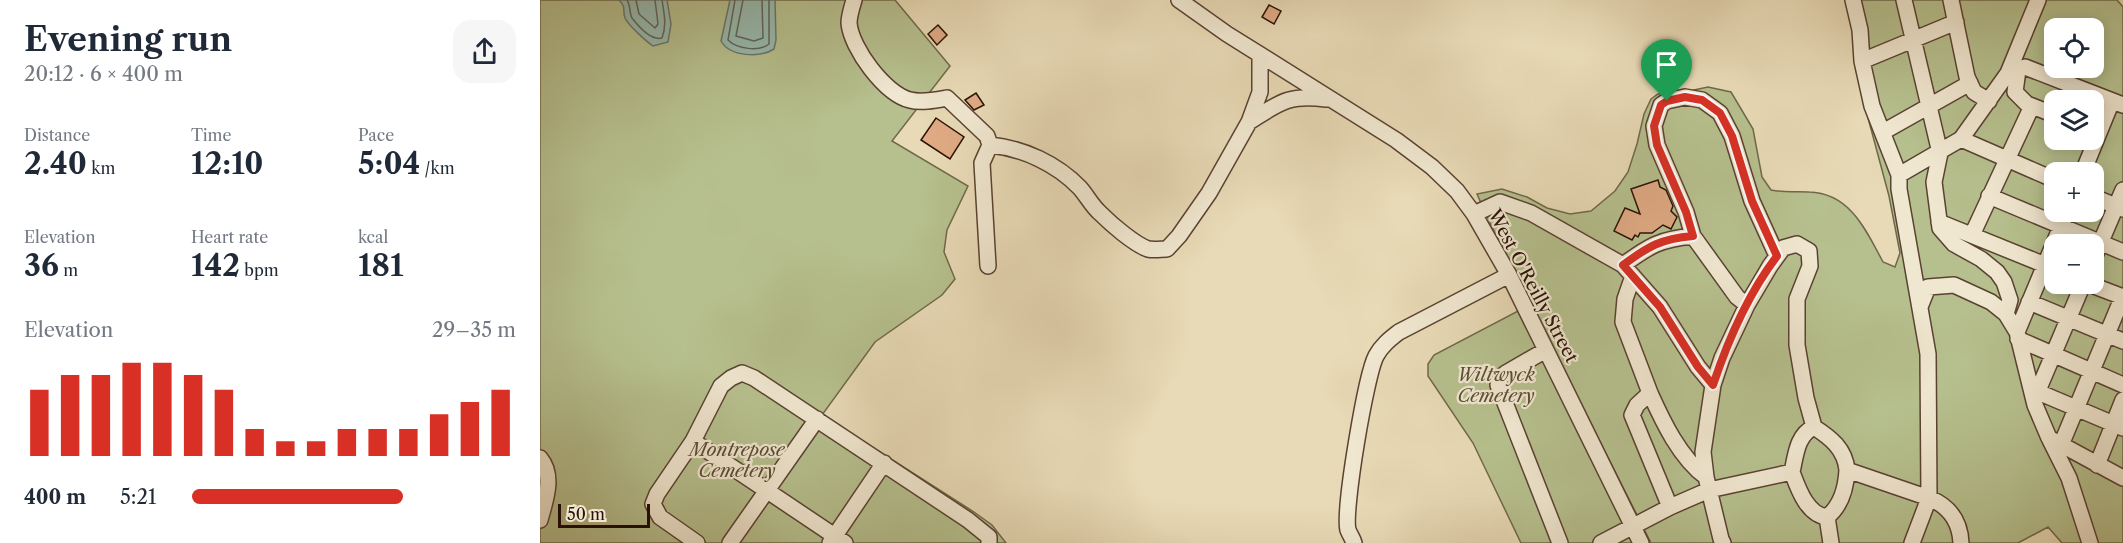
<!DOCTYPE html>
<meta charset="utf-8">
<style>
body{margin:0;font-family:"Libre Caslon Text",serif;background:#f6f6f7;color:#1f2937;height:100vh;display:flex;flex-direction:column;font-size:22px;white-space:nowrap}
*{box-sizing:border-box;margin:0}
p{font-size:20px;color:#747a83}
.icon{flex:none;width:33px;height:33px;fill:none;stroke:currentColor;stroke-width:2;stroke-linecap:round;stroke-linejoin:round}
.map{position:relative;flex:1;overflow:hidden}
.drawer{display:flex;flex-direction:column;background:#fff;width:540px}
.drawer>*{flex:none}
.controls{position:absolute;left:1504px;top:18px;display:grid;gap:12px}
.controls a{display:grid;place-items:center;width:60px;height:60px;border-radius:12px;background:#fff;box-shadow:0 3px 15px #0003;font-size:30px}
.scale{position:absolute;left:18px;bottom:15px;width:92px;box-sizing:border-box;padding-left:6px;border:3px solid #2a1006;border-top:0;font-size:16px;line-height:21px;white-space:nowrap;color:#2a1006;-webkit-text-stroke:4px #f0e7d0;paint-order:stroke}
.pin{position:absolute;display:grid;place-items:center;width:51px;height:51px;color:#fff;margin:-62px -26px;border-radius:50% 50% 50% 0;rotate:-45deg;box-shadow:0 0 6px #0007}
.pin .icon{rotate:45deg}
.round{display:grid;place-items:center;flex:none;width:63px;height:63px;border-radius:18px;background:#f6f6f7}
.summary{display:flex;align-items:center;justify-content:space-between;height:102px;padding:0 24px}
h1{font-size:33px;font-weight:700;line-height:45px}
.stats{display:grid;grid-template-columns:repeat(3,1fr);gap:9px;height:102px;padding:6px 24px}
.stats div{display:grid;align-content:center}
.stats b{font-size:30px;font-weight:700}
.stats small{font-size:16px;font-weight:400}
.stats p{font-size:16px}
.chart{height:168px;padding:12px 24px}
.chart p{display:flex;justify-content:space-between}
.chart svg{width:100%;height:108px;margin-top:6px;stroke:#d93025;stroke-width:6}
ul{padding:0 24px;list-style:none;font-size:20px}
li{display:grid;grid-template-columns:96px 72px 1fr;align-items:center;height:45px}
li i{height:15px;border-radius:8px;background:#d93025}
main{display:flex;flex:1;min-height:0}
.map>svg:first-child{display:block}
.green{fill:#b6c08e;stroke:#70684a;stroke-width:1.5;fill-rule:evenodd}
.water{fill:#97baaf;stroke:#6b766b;stroke-width:1.5}
.lines{fill:none;stroke-linecap:round;stroke-linejoin:round}
.shore{stroke:#60655a;stroke-width:1.5}
.building{fill:#e0ab85;stroke:#2a1006;stroke-width:1.5}
.minor-casing{stroke:#5a4232;stroke-width:18}
.minor{stroke:#f0e7d0;stroke-width:15}
.route-casing{stroke:#fff;stroke-width:12}
.route{stroke:#d93025;stroke-width:8}
.labels{text-anchor:middle;dominant-baseline:central;stroke-width:4.5;stroke-linejoin:round;paint-order:stroke}
.street-label{font-size:18px;fill:#2a1006;stroke:#f0e7d0}
.park-label{font-size:18px;font-style:italic;fill:#5b4e36;stroke:#f0e7d0}
</style>
<main>
<section class="drawer">
<div class="summary"><div><h1>Evening run</h1><p>20:12 · 6 × 400 m</p></div><a class="round"><svg class="icon" aria-label="share" viewBox="0 0 24 24"><path d="M12 15V3M7 8l5-5 5 5M5 13v7h14v-7"/></svg></a></div>
<div class="stats">
<div><p>Distance</p><b>2.40<small> km</small></b></div>
<div><p>Time</p><b>12:10</b></div>
<div><p>Pace</p><b>5:04<small> /km</small></b></div>
</div>
<div class="stats">
<div><p>Elevation</p><b>36<small> m</small></b></div>
<div><p>Heart rate</p><b>142<small> bpm</small></b></div>
<div><p>kcal</p><b>181</b></div>
</div>
<div class="chart"><p><span>Elevation</span>29–35 m</p>
<svg viewBox="0 0 160 44" preserveAspectRatio="none"><path d="M5 44V17M15 44V11M25 44V11M35 44V6M45 44V6M55 44V11M65 44V17M75 44V33M85 44V38M95 44V38M105 44V33M115 44V33M125 44V33M135 44V27M145 44V22M155 44V17"/></svg>
</div>
<ul>
<li><b>400 m</b>5:21<i style="width:65%"></i></li>
</ul>
</section>
<div class="map">
<svg width="1583" height="543" viewBox="0 0 1583 543">
<rect width="100%" height="100%" fill="#e8dab6"/>
<filter id="stains"><feTurbulence type="fractalNoise" baseFrequency=".00333" numOctaves="4"/><feColorMatrix values="0 0 0 0 .2 0 0 0 0 .09 0 0 0 0 .02 0 0 0 .5 -.17"/></filter>
<radialGradient id="worn" r=".72"><stop offset=".6" stop-color="#630" stop-opacity="0"/><stop offset="1" stop-color="#630" stop-opacity=".3"/></radialGradient>
<path class="green" d="M0,0H355L410,66L352,141L428,186L407,230L404,252L415,279L402,295L335,342L282,415L434,512L452,525L466,543H0Z
M1309,0H1577L1583,7V543H1522L1508,527L1478,543H1111L950,223L937,194L962,189L987,197L1007,208L1030,214L1051,211L1075,191L1088,172L1097,144L1104,114L1111,99L1118,94L1149,91L1168,87L1191,92L1213,129L1222,177L1231,190C1247,193 1253,191 1269,192C1310,193 1326,230 1343,262L1355,267L1360,253L1349,196L1327,114ZM1515,28H1554V68H1515ZM1515,100H1554V140H1515ZM1515,172H1554V212H1515ZM1515,244H1554V284H1515Z
M978,311L1093,543H981L933,443L888,376V364L894,355Z"/>
<path class="water" d="M79,0H127L131,24L128,42L113,46C107,42 88,25 85,18C82,10 87,8 79,0Z
M190,0H235L236,40L234,49C220,58 190,57 181,41Z"/>
<g class="lines">
<path class="shore" d="M87,0C91,6 89,13 92,18C99,27 111,41 122,38C127,25 124,13 122,0
M96,0L99,14L115,28L118,24L115,0
M195,0L188,40C197,49 219,52 229,44V0
M203,0L196,36L214,41L223,38L222,0"/>
</g>
<path class="building" d="M729,5L741,11L734,24L722,17Z
M398,25L407,35L397,45L388,34Z
M436,93L444,105L434,110L425,100Z
M396,118L424,137L410,159L381,140Z
M1118,180L1120,187L1126,190L1133,206L1131,211L1137,217L1131,229L1123,225L1112,233H1100L1098,237L1095,235L1092,240L1074,231L1085,208L1100,214L1091,189Z"/>
<g class="lines">
<g class="minor-casing">
<path id="minor" d="M314,0C312,7 309,16 309,23C311,48 345,94 370,100C381,103 396,100 407,98L447,136L450,145
M639,0L687,34L856,140L892,167L917,191L934,214L969,275L1101,543
M1313,0L1320,30L1322,61L1332,106L1359,175
M1364,0L1400,153L1394,182L1400,228L1414,244L1441,259L1457,272L1464,282L1470,300L1466,314
M1411,0L1427,77L1434,92L1449,101
M1322,61L1416,22
M1478,70L1475,92L1487,104L1515,115
M1468,73L1498,0
M709,122C739,103 748,94 786,99
M1343,132L1430,83
M1421,139L1515,180
M1543,172L1572,101
M1449,196L1583,252
M1554,197L1583,209
M934,214L960,202L991,213L1083,265L1120,307L1158,367L1173,385
M1399,222L1515,269
M1432,235L1492,106
M1554,258L1583,190
M1083,265C1109,246 1120,239 1153,236
M448,266L442,163L450,145C483,148 517,164 540,188C547,196 552,206 560,213C571,224 594,244 608,249C614,250 621,249 627,249L639,236L669,193L709,122L720,92V55
M1093,276L1085,299L1083,322L1110,393L1097,405L1092,415L1130,507
M1549,284L1583,297
M1489,302L1583,341
M1207,305L1197,297L1153,236L1146,212L1117,145L1114,126L1121,105L1127,101L1145,97L1162,100L1180,113L1192,136L1212,201L1237,256
M1380,307L1388,287L1414,285L1451,302L1466,314L1477,332L1495,405L1509,438L1583,478
M1477,332L1527,212
M1478,339L1583,385
M1006,350L966,373L960,378L958,385L1020,543
M1498,392L1583,428
M1110,393C1123,422 1140,458 1166,477
M1494,400L1543,284
M1274,427C1291,438 1305,449 1307,470L1389,498L1372,543
M1510,440L1529,478L1550,543
M153,441L305,543
M1521,445L1583,296
M0,458C15,476 5,501 0,520
M1557,465L1583,400
M1252,472C1258,488 1267,515 1287,517L1291,543
M1287,517C1301,506 1306,488 1307,470
M157,543L120,517L113,504L117,494L153,441L181,386L191,378L202,373L214,378L428,520L449,537V543
M190,543L277,419
M290,543L344,463
M814,543C813,539 810,535 808,530C803,511 826,375 836,356C842,345 850,339 859,332L969,275
M1061,543L1130,507L1169,490L1252,472C1256,454 1257,435 1274,427L1266,398L1257,345V299L1270,266L1269,251L1257,244L1243,248L1230,266L1207,305L1182,358L1173,385L1163,452L1166,477L1181,539L1183,543
M1421,543C1420,521 1409,506 1389,498L1388,354L1359,189V175L1421,139L1468,73L1485,67L1583,105"/>
</g>
<use href="#minor" class="minor"/>
</g>
<g class="lines">
<g class="route-casing">
<path id="route" d="M1145,97L1162,100L1180,113L1192,136L1212,201L1237,256C1208,294 1188,340 1173,385L1158,367L1120,307L1083,265C1109,246 1120,239 1153,236L1146,212L1117,145L1114,126L1121,105L1127,101Z"/>
</g>
<use href="#route" class="route"/>
</g>
<g class="labels">
<g class="street-label">
<text transform="translate(993 286) rotate(62)">West O'Reilly Street</text>
</g>
<g class="park-label">
<text x="956" y="375">Wiltwyck<tspan x="956" dy="21">Cemetery</tspan></text>
<text x="197" y="450">Montrepose<tspan x="197" dy="21">Cemetery</tspan></text>
</g>
</g>
<rect width="100%" height="100%" filter="url(#stains)"/>
<rect width="100%" height="100%" fill="url(#worn)"/>
</svg>
<div class="controls">
<a><svg class="icon" aria-label="locate" viewBox="0 0 24 24"><circle cx="12" cy="12" r="6"/><path d="M12 2v4M12 18v4M2 12h4M18 12h4"/></svg></a>
<a><svg class="icon" aria-label="layers" viewBox="0 0 24 24"><path d="M12 4l9 5-9 5-9-5zM3 14l9 5 9-5"/></svg></a>
<a>+</a>
<a>−</a>
</div>
<div class="scale">50 m</div>
<div class="pin" style="left:1127px;top:101px;background:#1e9e55"><svg class="icon" aria-label="arrive" viewBox="0 0 24 24"><path d="M6 21V4h12l-3 4 3 4H6"/></svg></div>
</div>
</main>
